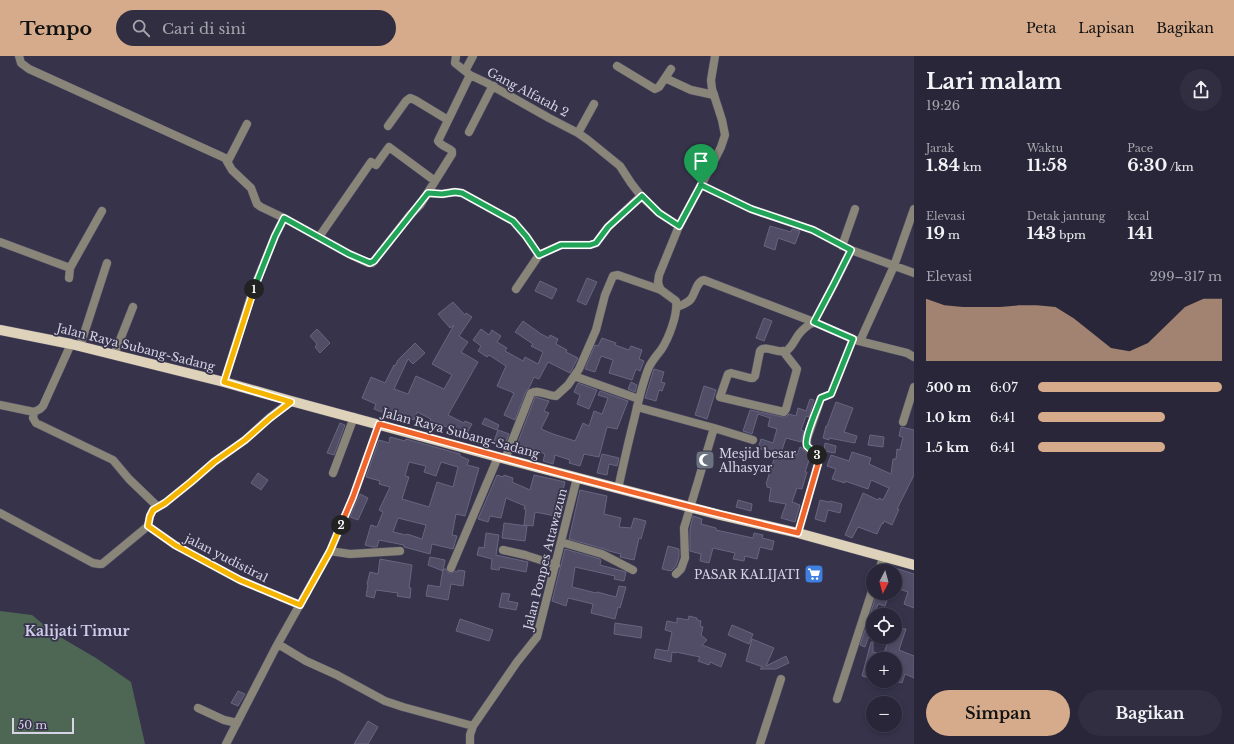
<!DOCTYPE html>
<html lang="id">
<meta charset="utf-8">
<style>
body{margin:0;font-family:"Libre Baskerville",serif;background:#302e40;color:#f1f3f6;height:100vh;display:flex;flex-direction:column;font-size:15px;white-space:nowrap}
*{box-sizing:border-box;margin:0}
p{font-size:13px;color:#a5a5ae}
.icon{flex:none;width:22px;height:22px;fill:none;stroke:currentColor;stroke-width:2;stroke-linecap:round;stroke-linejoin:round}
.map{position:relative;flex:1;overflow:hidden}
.drawer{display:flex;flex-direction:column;background:#282638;width:320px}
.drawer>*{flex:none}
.needle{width:26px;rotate:186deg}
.buttons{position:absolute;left:866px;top:508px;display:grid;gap:8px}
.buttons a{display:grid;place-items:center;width:36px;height:36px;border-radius:50%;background:#282638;box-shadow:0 2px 6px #0003,0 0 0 1px #444353;font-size:20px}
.scale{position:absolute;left:12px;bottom:10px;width:62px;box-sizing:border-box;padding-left:4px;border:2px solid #d6d4e4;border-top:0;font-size:11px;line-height:14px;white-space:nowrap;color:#d6d4e4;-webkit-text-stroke:3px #36334b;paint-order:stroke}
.pin{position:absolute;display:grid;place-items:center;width:34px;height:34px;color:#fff;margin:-41px -17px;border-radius:50% 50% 50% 0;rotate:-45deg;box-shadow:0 0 4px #0007}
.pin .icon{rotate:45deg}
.km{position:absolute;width:20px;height:20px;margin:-10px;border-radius:50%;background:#222;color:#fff;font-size:11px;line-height:20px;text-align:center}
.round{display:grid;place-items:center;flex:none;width:42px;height:42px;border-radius:21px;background:#302e40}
.head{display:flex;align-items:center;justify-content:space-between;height:68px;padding:0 12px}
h1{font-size:22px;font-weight:700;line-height:30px}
.stats{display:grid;grid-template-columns:repeat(3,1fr);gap:6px;height:68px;padding:4px 12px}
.stats div{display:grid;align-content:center}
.stats b{font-size:17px;font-weight:700}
.stats small{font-size:11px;font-weight:400}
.stats p{font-size:11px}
.chart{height:112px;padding:8px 12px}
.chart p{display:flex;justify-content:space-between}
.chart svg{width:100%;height:72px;margin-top:4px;fill:#d6ab8b;opacity:.7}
.action{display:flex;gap:8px;margin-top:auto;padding:8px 12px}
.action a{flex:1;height:46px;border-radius:24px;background:#d6ab8b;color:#111;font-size:16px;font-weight:700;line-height:46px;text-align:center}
.action a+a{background:#302e40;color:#f1f3f6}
ul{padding:0 12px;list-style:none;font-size:13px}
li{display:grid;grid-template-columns:64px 48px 1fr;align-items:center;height:30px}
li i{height:10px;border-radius:5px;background:#d6ab8b}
header{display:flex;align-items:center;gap:24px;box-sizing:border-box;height:56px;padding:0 20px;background:#d6ab8b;color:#111}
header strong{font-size:19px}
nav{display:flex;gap:22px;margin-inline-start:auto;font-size:14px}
.search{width:280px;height:36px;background:#302e40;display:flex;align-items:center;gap:10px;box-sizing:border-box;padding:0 14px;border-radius:22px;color:#a5a5ae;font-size:15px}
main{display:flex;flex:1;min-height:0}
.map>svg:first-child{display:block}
.green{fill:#4e6754}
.building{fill:#514d67;stroke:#686580;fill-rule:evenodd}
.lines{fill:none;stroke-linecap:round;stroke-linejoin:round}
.minor-casing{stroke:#535067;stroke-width:9}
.tertiary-casing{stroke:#535067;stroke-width:9}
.primary-casing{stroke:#535067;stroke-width:11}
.minor{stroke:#8a8579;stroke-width:8}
.tertiary{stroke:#8a8579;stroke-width:8}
.primary{stroke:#ded3ba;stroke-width:10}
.split-1-casing{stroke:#fff;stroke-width:8}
.split-2-casing{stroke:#fff;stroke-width:8}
.split-3-casing{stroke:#fff;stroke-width:8}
.split-4-casing{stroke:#fff;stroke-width:8}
.split-1{stroke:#22a559;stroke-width:5}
.split-2{stroke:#f5b400;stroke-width:5}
.split-3{stroke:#f0652b;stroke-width:5}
.split-4{stroke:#22a559;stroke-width:5}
.labels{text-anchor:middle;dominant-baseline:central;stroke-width:3.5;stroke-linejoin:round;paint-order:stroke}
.street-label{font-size:12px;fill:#d6d4e4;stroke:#36334b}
.poi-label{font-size:12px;fill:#d6d4e4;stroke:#36334b;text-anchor:start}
.quarter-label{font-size:14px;font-weight:bold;fill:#cfcbea;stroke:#36334b}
</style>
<header>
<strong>Tempo</strong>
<div class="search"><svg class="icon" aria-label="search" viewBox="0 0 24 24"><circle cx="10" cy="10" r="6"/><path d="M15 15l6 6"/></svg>Cari di sini</div>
<nav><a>Peta</a><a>Lapisan</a><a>Bagikan</a></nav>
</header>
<main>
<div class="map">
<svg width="914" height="688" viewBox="0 0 914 688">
<rect width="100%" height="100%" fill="#36334b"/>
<path class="green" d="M0,555L32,559L55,578L96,602L131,626L145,688H0Z"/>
<path class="building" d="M770,170L791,176L792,173L800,175L795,188L778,182L775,194L764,190Z
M587,222L597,226L586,249L577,245Z
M540,225L557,233L552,243L535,235Z
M453,246L465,259L466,257L472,261L459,280L468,286L461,296L478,306L448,359L464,367L465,365L472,368L466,379L437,367L434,373L427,370L431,363L417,356L414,364L385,353L384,357L374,353L376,348L362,342L371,321L385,327L394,309L395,310L398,304L415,287L425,297L413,308L408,303L394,333L408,338L416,320L444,333L452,319L432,308L454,269L450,272L438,258Z
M764,262L772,265L764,285L756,282Z
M523,265L541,278L549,282L550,279L558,283L556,288L567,294L566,296L578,302L570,317L548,306L539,323L534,321L529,332L526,335L515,364L504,359L514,337L497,330L506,310L489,299L487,301L478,295L481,290L473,284L481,273L489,279L492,274L501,280L497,286L507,292L505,295L523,305L525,301L538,308L543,296L531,290L533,288L515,276Z
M317,273L330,287L320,297L315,291L317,288L310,280Z
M602,282L616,287L615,289L629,294L631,290L642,294L639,303L644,305L640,315L636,313L632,324L609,317L613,304L601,300L595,316L585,313L595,289L598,290Z
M654,313L664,316L661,326L665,327L662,335L659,334L656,345L645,342Z
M631,326L637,329L635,336L628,333Z
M578,327L597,334L589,353L577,348L580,339L574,336Z
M704,330L716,334L707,363L695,359Z
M600,335L628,345L617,373L607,371L599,401L584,398L580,410L569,407L570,404L555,399L553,408L543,405L545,398L525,390L522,397L515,394L535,341L549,345L544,355L549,357L541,373L553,378L575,385L583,367L589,370L594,355L602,358L608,342L598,339Z
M810,343L814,344L809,361L806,360L801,374L804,375L801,386L786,382L782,394L797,399L800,391L802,392L811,401L810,404H809L805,416H807L802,433L797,432L792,446L800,449L795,466L781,462L786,448L769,445L771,432L767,431V429L766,428L775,400L767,397L768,395L758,392L761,383L773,387L777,373L768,370L770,362L758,358L752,378L743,375L750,354L783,361H786L789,358L796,360L798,352L806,355Z
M836,346L853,352L844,376L857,380L855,387L829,382V384L823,382L826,370H827Z
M485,362L499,369L497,374L482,368Z
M340,367L345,369L334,399L327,397Z
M901,371L914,374V419L897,453H899L892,469L884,465L883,468L882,467L877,478L858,471L852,482L845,479L863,437L878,444L879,442L883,444L889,432L871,424L868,433L845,425V427L832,423L836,413L827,410L831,399L849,405L852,396L871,402L869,408L891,418L893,403H896L897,393L900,394L903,381L899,380Z
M498,374L509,378L505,389L494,385Z
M870,379L884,381L883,391L868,389Z
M390,381L405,385L406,383L460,398V400L469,404L467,409L479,412L465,460L456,458L452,479L457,480L453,493L432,488L430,498L404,491V489L379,484L377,491H373L365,489L371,469L377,471L383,456L379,454L390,431L379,428L380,425L366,421L379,384L389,387ZM409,406L426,410L424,416L436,420L441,406L458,411L453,431L437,426L429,451L402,443L409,421L405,420ZM398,462L426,469L422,483L407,478L406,479L393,476Z
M825,387L836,390L835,397L824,395Z
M602,398L619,402L617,410L609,408L607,419L597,417Z
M258,417L268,424L261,434L251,427Z
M497,419L503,421L504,419L513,422L512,426L530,434L534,419L565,426L563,434L568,435L562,457L556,456L555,460L535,456L533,470L524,469L526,453H524L525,450L506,442L501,462L490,460L488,466L478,463Z
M580,434L607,440L604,458L621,462L619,471L631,472L634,462L646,465L641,483L639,482L634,504L620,501L621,498L609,495L604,493L569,483Z
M360,438L368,442L358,464L350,461Z
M738,444L752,448L751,455L736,451Z
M820,444L829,446L830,445L842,448L840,457L828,454L825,466L815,463Z
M693,460L702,463L701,468L716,472V474L753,482L754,477L763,479L762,482L774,485L772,494L760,491L757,503L745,500L744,505L733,503L735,497L713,492L709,507L700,505L701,498L690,495V473Z
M504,467L527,470L525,485L502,482Z
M486,477L499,479L496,499L528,506L526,516L500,511L499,514L491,513L492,503L477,499L479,491L484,492Z
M668,490L679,493V501L676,510L671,515L662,513Z
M565,493L600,503L601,504L600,509L626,516L624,525L614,523L615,520L575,511L572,531L596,537L597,536L616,541L619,530L626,531L620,552L618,551L615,563L591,557L593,548L568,542L566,550L552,545Z
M430,501L445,504L443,515L428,509Z
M380,503L412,509L409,532H411L410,542L397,540L398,537L376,534L374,542L366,540L368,529L367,528L370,516L378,518Z
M895,512L914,518V552L904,548L908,536L896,532L898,524L895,523Z
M443,513H446L449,517H451L455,515L457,516L458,514L465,515L463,530L451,528L448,544L426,540L428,529L440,531Z
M502,537L510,538L508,545L518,547L516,554L499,551Z
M877,537H881L880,542L887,544L885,550L878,548L874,559H873L871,569L873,570V581L869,580L865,591L860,589Z
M689,560L697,562V564L701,565L700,570L703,571L701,579L707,584L702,589L726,598L721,611L710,606L709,609L698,605L700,601L676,596V597L672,596L671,606L654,602L656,593L668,595L672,576L665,574L667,565L677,567V562L688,564Z
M460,563L493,574L489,585L456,575Z
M615,567L642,571L641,582L614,578Z
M732,569L753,578L749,588L728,579Z
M896,572L906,573L899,594L914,600V622L905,618L902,627L895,625V603H873V623L862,620L871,586H873V596L883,599L890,581H895Z
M752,583L774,592L766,610L786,600L789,607L776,613H760L763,611L746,605Z
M238,635L245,638L238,650L231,647Z
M368,665L378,671L368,688H354Z"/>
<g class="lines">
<g class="minor-casing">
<path id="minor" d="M19,0L21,7L29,13L225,102L232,114L251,132L257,148L261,151L284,162
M456,0L455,7L470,19
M617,10L655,33L659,31L671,13
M465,15L473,0
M665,22L691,34L714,39
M388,70L406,45L410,42L415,44L448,64
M469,76L490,35L494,30
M578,77L594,48
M228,105L247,68
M701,129L751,153L813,174L851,194L914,217
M428,137L442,138L455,136L462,137L513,165L526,180L539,199
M319,181L371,106L376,109L389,91L435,125
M0,186L70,212L69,222
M842,190L855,153
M70,212L102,155
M516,233L539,199L561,189H590L596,187L608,171L641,140
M677,251C682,249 688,247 691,243C696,236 696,226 704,224L814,266
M855,284L907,297L914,301
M860,285L894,210L914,153
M80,290L107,207
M783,295L797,313L786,353L784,356L720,341L728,318L731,317L750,322H753L755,320L760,295C765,288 777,298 786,295C792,292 795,283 799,278C803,273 808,269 814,266
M114,299L133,251
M574,320L639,343
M224,326L252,237L275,180L284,162L349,198L368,207H372L374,205L410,159L420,149L452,98V95C448,91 441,90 438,85L470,19L487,27L549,62L578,77L588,84L620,110L631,127L641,140L659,157L679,170
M0,349L34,356L40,353L43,350L71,288
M637,351L714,372L684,472L685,502L681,513L676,518
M34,356L33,362L36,367L113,404L129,423L158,451
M903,366L914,331
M714,372L753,384
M505,403L531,337C539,333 547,340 556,340L568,329L579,313L586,297L596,274L605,239L613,220L618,219L661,234
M333,417L354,361
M0,457L93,507L99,508H102L148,470L150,460L153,454L165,447L191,426L214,406L245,384L269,362L291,345
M148,470L175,489L240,524L300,549
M798,477L818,408V400L807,390V383L821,342L831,338L853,283L814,266L834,228L851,194
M561,486L602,498L633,514
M503,494L525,499L556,509
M330,495L350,498L400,495
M451,512L498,401
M879,515L883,501
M278,588L306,605L337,619L385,645L403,651L473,670
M837,643L873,532
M198,652L224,664L237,667
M226,688L276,591L330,495L353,441L379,368
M470,688V679L473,670L517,606L537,581L577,422
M760,688L781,623"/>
</g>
<g class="tertiary-casing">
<path id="tertiary" d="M618,433C623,410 628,387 634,364C638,347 642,328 649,311C652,305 657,299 661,294C669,282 678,258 676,245L661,234L659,230L658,226L659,219L679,170L715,103L721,91L725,79L722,64L712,33L711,24L715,0"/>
</g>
<g class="primary-casing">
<path id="primary" d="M0,274L71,288L224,326L291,345L498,401L720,459L798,477L914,509"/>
</g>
<use href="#minor" class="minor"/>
<use href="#tertiary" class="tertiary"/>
<use href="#primary" class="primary"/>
</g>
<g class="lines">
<g class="split-1-casing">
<path id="split-1" d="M254,233L275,180L284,162L349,198L370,207L374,205L428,137L442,138L455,136L462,137L513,165L526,180L539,199L561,189H590L596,187L608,171L642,140L659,157L679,170L701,129"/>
</g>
<g class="split-2-casing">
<path id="split-2" d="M254,233L224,326L291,346L270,362L245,384L214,406L191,426L165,447L153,454L150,460L148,470L175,489L240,524L300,549L330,495L341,469"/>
</g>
<g class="split-3-casing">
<path id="split-3" d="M341,469L353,441L379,368C518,406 657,444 798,477L818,408V400L817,399"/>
</g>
<g class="split-4-casing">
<path id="split-4" d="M701,129L751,153L813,174L851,194L834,228L814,266L853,283L831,338L821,342C818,351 803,384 807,390C810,393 814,396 817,399"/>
</g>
<use href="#split-1" class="split-1"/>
<use href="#split-2" class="split-2"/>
<use href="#split-3" class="split-3"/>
<use href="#split-4" class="split-4"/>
</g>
<defs>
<g id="mosque-square" transform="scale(1)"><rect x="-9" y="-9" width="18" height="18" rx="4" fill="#6b7280" stroke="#36334b"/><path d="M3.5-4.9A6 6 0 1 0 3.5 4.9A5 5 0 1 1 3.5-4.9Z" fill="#fff"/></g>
<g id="supermarket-square" transform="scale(1)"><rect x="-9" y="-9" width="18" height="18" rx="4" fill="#3f7fe0" stroke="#36334b"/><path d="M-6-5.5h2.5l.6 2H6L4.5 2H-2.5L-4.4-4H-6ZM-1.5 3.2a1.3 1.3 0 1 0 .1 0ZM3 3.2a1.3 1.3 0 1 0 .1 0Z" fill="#fff"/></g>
</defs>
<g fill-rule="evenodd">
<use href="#mosque-square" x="705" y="404"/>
<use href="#supermarket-square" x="814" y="518"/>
</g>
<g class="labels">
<g class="street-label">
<text transform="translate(528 36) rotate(28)">Gang Alfatah 2</text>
<text transform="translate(136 291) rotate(14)">Jalan Raya Subang-Sadang</text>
<text transform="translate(461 377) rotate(15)">Jalan Raya Subang-Sadang</text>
<text transform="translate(227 502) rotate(27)">jalan yudistira1</text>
<text transform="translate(545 503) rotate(-76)">Jalan Ponpes Attawazun</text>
</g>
<g class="poi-label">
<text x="719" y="397">Mesjid besar<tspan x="719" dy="14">Alhasyar</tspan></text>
<text x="800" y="518" text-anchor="end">PASAR KALIJATI</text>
</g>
<g class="quarter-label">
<text x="77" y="575">Kalijati Timur</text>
</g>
</g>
</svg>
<div class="buttons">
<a><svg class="needle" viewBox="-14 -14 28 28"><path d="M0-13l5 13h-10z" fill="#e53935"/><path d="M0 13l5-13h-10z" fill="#a5a5ae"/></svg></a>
<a><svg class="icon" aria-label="locate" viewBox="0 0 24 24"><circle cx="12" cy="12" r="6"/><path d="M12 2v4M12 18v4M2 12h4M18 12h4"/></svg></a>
<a>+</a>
<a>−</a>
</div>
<div class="scale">50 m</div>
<div class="pin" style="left:701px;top:129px;background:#1e9e55"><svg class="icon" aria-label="arrive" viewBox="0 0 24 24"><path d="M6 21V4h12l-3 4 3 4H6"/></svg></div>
<b class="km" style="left:254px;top:233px">1</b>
<b class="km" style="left:341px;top:469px">2</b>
<b class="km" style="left:817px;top:399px">3</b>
</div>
<section class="drawer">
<div class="head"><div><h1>Lari malam</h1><p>19:26</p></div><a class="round"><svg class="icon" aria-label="share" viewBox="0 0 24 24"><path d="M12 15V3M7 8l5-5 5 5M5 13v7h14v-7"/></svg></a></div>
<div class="stats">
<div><p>Jarak</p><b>1.84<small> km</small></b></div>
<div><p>Waktu</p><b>11:58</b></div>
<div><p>Pace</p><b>6:30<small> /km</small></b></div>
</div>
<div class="stats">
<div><p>Elevasi</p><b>19<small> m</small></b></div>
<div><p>Detak jantung</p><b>143<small> bpm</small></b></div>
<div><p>kcal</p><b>141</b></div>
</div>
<div class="chart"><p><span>Elevasi</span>299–317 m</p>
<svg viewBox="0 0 160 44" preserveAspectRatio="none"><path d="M0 44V6L10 10L20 11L30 11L40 11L50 10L60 10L70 11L80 18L90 27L100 36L110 38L120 33L130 22L140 11L150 6L160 6V44z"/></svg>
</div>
<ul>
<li><b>500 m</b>6:07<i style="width:100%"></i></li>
<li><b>1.0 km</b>6:41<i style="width:69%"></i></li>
<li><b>1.5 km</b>6:41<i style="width:69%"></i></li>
</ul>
<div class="action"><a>Simpan</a><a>Bagikan</a></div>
</section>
</main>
